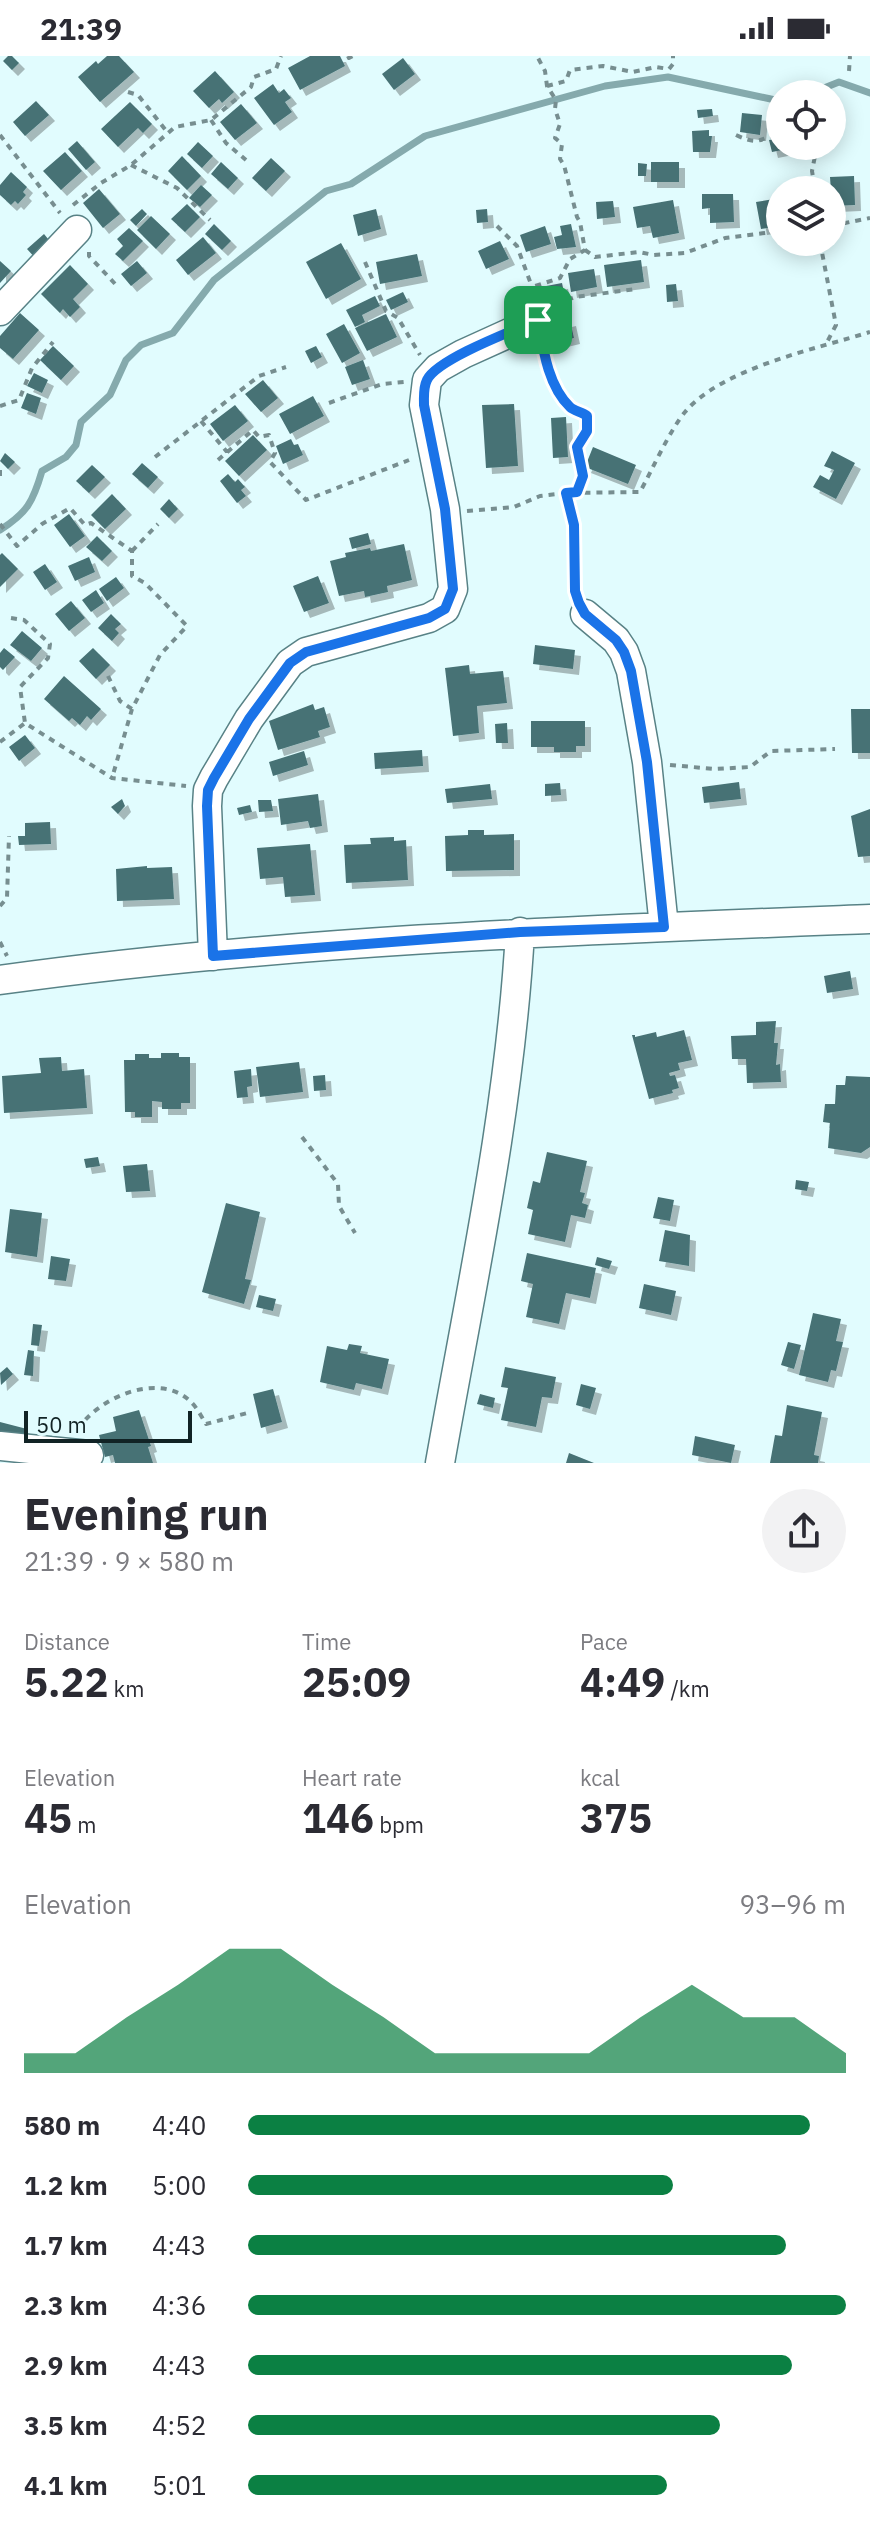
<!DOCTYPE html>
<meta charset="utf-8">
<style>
body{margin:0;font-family:"IBM Plex Sans",sans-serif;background:#f2f2f3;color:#2b2b33;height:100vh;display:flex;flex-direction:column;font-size:30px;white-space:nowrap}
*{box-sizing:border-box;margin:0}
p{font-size:26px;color:#7c7c81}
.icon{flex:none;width:44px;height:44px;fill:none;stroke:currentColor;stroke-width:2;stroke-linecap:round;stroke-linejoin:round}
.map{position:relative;height:1407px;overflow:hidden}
.side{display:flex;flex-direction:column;background:#fff;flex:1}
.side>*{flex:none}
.tools{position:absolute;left:766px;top:24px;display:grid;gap:16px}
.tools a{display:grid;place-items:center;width:80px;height:80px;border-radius:50%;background:#fff;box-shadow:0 4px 20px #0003;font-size:40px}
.scale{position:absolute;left:24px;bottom:20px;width:168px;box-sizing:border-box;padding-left:8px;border:4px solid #112325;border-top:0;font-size:22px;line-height:28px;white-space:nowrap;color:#112325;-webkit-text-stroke:6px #e1fcfe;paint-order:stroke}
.pin{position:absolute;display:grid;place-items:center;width:68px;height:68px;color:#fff;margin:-34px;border-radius:16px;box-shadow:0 4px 12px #0006}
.round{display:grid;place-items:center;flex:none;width:84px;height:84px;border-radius:42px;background:#f2f2f3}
.summary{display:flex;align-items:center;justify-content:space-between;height:136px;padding:0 24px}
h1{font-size:44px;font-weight:700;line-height:60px}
.stats{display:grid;grid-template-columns:repeat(3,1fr);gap:12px;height:136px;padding:8px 24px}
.stats div{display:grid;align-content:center}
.stats b{font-size:40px;font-weight:700}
.stats small{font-size:22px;font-weight:400}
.stats p{font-size:22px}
.chart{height:224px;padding:16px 24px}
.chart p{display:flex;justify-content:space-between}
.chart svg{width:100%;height:144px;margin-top:8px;fill:#0b8043;opacity:.7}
ul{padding:0 24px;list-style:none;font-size:26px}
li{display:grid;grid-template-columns:128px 96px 1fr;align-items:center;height:60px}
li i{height:20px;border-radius:10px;background:#0b8043}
.status{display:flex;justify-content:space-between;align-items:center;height:56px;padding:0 40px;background:#fff;direction:ltr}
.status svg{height:22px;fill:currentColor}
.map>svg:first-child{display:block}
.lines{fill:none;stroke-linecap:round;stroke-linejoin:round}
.stream{stroke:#85aaad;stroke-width:7}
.building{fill:#477275;filter:url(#shadow)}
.minor-casing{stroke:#588286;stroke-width:31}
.path{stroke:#778e90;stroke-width:4;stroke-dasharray:6 6;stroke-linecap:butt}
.minor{stroke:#fff;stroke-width:28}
.route-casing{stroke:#fff;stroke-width:16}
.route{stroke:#1a73e8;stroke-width:10}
</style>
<div class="status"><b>21:39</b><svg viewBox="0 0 49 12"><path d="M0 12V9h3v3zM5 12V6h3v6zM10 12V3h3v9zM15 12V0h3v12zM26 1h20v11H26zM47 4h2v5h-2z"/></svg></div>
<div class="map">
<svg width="870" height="1407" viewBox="0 0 870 1407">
<defs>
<filter id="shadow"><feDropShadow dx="6" dy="6" stdDeviation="0" flood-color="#0004"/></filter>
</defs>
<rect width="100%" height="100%" fill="#e1fcfe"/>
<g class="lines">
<path class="stream" d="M809,38L839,26L870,37
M0,474C27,457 33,446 42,415L66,401L76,389L81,366L110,339L126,304L141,289L173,277L214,224L326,135L351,128L425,80L605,30L668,21L780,45"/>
</g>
<path class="building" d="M8,0H12L19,7L12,14L3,5Z
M107,0H119L134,16L100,46L78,21L96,5L98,8Z
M310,0H340L345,10L300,34L288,12Z
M403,2L415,18L394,34L382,18Z
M215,15L234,36L222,47L219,43L209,52L193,35Z
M273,28L279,37L284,33L291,42L285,46L292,56L274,69L254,42Z
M36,45L49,59L25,80L13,66Z
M130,46L152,68L143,77L138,72L118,91L101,73Z
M241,48L257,67L235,84L220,66Z
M712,53L713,60L698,62L697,54Z
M742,57L762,59L760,79L740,76Z
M709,74V80H712L710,96H693L692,75Z
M780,82V90L797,91L772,96L769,84Z
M77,85L95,106L86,114L68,93Z
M198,86L213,100L202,112L187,98Z
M65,96L82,115L61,134L43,115Z
M182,100L201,120L187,134L168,115Z
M271,102L285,115L266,135L252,122Z
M221,106L238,122L228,133L211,118Z
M651,106H679V126H651Z
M638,107L647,108L646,120H638Z
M11,116L27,131L23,136L26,139L18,148L15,145L11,149L0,139V129Z
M854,120L855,149L832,150L830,121Z
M201,129L212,139L200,151L189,142Z
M99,133L120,158L103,172L83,147Z
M702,138H733L734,166L710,167V152L702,153Z
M780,142V170L761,173L756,146Z
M673,144L679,177L653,182L650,170L637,172L633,151Z
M613,145L615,161L597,163L596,146Z
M187,148L200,161L185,176L171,163Z
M142,153L147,158L136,170L130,164Z
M376,153L381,173L358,180L353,159Z
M487,153L488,166L477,167L476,154Z
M151,160L170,178L156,193L137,174Z
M214,168L231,185L222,194L205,178Z
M571,168L576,191L557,193L554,181L562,179L560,170Z
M545,170L551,188L526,196L520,179Z
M129,172L143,185L123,205L115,198L123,190L117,183Z
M44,178L53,189L37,204L27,193Z
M203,181L216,197L188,219L176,204Z
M500,185L509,203L486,213L478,195Z
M341,187L361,223L326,243L306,206Z
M417,198L422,220L380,228L376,206Z
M641,204L644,226L607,231L604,209Z
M0,205L11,215L0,227Z
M137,205L147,217L131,230L121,218Z
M70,209L88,228L73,243L80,251L70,261L63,253L60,257L41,238Z
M594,213L597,231L571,236L568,217Z
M562,227L565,241L544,246L541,231Z
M676,228L678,245L667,246L666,229Z
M403,236L408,246L391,254L386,244Z
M375,240L380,250L362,259L365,266L355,271L346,254Z
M20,257L39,274L13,303L0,292V280Z
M386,258L397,281L367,295L355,272Z
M570,264L574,282L553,287L549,269Z
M344,268L360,297L342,307L326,278Z
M53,290L74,310L61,324L40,304Z
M316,290L322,301L311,307L305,295Z
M363,304L370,323L352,329L345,311Z
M34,317L48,324L42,337L27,330Z
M263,324L278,342L261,356L245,338Z
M27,337L41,342L36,358L21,352Z
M313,340L324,360L290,378L279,358Z
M514,348L518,410L486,412L482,349Z
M235,349L248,365L223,385L210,368Z
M566,361L568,401L553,402L551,362Z
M253,379L267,394L239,420L225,405Z
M291,383L294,389L298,388L303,399L283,408L276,390Z
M593,391L636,409L628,428L585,411Z
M832,395L855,407L836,443L813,431L820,419L829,424L834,414L824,410Z
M5,397L15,406L8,413L0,405Z
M142,407L158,421L148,432L132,418Z
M92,409L105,421L89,437L76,425Z
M228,418L235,426L238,423L245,431L241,434L246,440L237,447L220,425Z
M112,438L126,453L105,473L91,459Z
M169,443L178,453L169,462L160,453Z
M69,458L85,480L70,491L54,469Z
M368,477L371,488L352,493L349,482Z
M97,480L112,495L102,505L86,491Z
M404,488L412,524L387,530L388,536L365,541L364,535L339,540L330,505L346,501L345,497L370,492L371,495Z
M2,497L18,513L0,531V499Z
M89,501L95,516L75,525L68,510Z
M45,508L57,526L45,534L33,516Z
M318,520L329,547L304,556L293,530Z
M116,521L124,532L107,545L99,533Z
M96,534L104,547L91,556L82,544Z
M71,545L85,562L69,575L55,558Z
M111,558L121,568L115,573L119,577L112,585L98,572Z
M22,575L42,592L31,605L10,589Z
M535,589L575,594L573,613L533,608Z
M4,592L15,601L3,614L0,611V597Z
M93,592L110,609L96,623L79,605Z
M469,609L470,618L503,615L507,647L477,650L479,677L453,680L445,612Z
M64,620L101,653L91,664L87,660L80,669L72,662L69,665L44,643Z
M313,648L315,654L324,651L330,671L318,675L320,681L278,694L269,665Z
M851,653H870V697H852Z
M531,665H585V690H576V696H554V691H531Z
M507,667L508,687H496L495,668Z
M25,679L35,692L19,705L9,691Z
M422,694L423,710L375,713L374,697Z
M304,695L308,709L273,720L269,706Z
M739,726L741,743L704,747L702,731Z
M560,727L561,739L545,740V728Z
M490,728L492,743L447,747L445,733Z
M318,738L322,770L310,772L308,765L281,769L278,743Z
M122,743L125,750L118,758L111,751Z
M258,744H271L273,755L259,756Z
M250,749L252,756L239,759L237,752Z
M870,753V800L858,801L851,760Z
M50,766L51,788L19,789L18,780H25V767Z
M468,774H484V779L514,778V814L446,815L445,780L468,779Z
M394,781V785L406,784L408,824L346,827L344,789L371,788L370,782Z
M310,788L315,839L285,841L283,821L260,823L257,792Z
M147,810V812L172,811L174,843L117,845L116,813Z
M850,915L853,933L827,937L824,920Z
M776,965L774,987H778L776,1009L780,1008L781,1026L747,1027L746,1003H732L731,980L756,979V966Z
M684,974L692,1004L678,1007L680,1014L669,1017L670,1020L675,1019L679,1032L672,1034L673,1037L649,1043L632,979H635V981L656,976L657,981Z
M161,997H179V1001H190V1047H181V1053H162V1046L152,1045V1061H135V1056H125L124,1004H135V998H149V1002H161Z
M61,1001L62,1015L84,1013L87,1052L4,1057L2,1020L41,1017L39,1002Z
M299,1006L303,1036L260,1041L256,1011Z
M251,1013L252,1030L247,1031L248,1041L237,1042L234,1015Z
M325,1019L326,1034L314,1035L313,1020Z
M846,1020L870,1021V1091L861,1097L828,1092L830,1067L823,1066L825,1048H835L836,1029H845Z
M547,1096L587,1105L580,1136L585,1137L582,1147L588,1149L585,1162L571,1159L565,1186L528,1178L533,1154L527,1152L533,1125L540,1127Z
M98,1101L100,1110L86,1112L84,1103Z
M147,1108L150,1135L126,1136L123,1110Z
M796,1124L809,1126L807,1135L795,1133Z
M658,1141L674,1144L670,1165L653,1162Z
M226,1147L260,1156L245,1223L251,1224L244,1248L202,1236Z
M10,1153L42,1157L37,1201L5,1196Z
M665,1174L690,1179L689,1210L659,1205Z
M527,1197L596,1212L590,1242L566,1237L559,1268L526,1261L533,1228L521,1225Z
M51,1200L70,1203L66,1225L48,1223Z
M597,1201L612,1205L609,1213L595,1209Z
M644,1228L676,1235L671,1259L639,1252Z
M259,1239L276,1243L273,1255L256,1251Z
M813,1257L841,1263L836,1285L843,1286L836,1315L831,1314L828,1326L799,1319Z
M33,1268L42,1269L39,1290L31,1289Z
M788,1286L801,1289L794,1313L781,1309Z
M349,1288L362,1290L360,1297L389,1303L382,1333L356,1327L354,1334L320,1326L327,1290L347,1294Z
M28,1294L34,1295L33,1320L24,1319Z
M7,1311L13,1318L1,1329L0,1317Z
M505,1311L556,1321L552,1342L542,1341L536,1371L501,1364L508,1332L501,1331Z
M581,1328L596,1332L590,1353L576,1349Z
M273,1333L282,1366L261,1372L253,1338Z
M480,1338L495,1342L493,1352L477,1348Z
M787,1349L822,1356L814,1399L819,1400L818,1407H770L775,1379L782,1380Z
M139,1354L151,1390L148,1391L153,1407H115L113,1399L105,1401L99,1379L116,1375L113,1361Z
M0,1366L27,1373L22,1389L0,1383Z
M695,1380L735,1389L731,1407L692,1399Z
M569,1397L594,1407H566Z"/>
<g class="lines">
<g class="minor-casing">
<path id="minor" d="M0,255L77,174
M585,558L616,584L624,596L631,615L647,706L664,871
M213,900L207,750L208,734L214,722L249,663L290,607L306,596L429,562L445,553L453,533L445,453L424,349L427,324L438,312L463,298L538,264
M0,924C288,884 580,874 870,863
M0,1390L89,1399
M440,1407C471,1231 510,1055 520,876"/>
</g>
<path class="path" d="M348,0L349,2L353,0
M849,15L850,0
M547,30L566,25L570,14L603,10L633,16L656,11L669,13L673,8V0
M128,36L138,39L168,77
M211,64L226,87L246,104
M0,79L60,157
M736,79C762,91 758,81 780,79
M814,90L816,95L812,115L815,134
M131,109L177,132L210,164
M73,149L101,127L131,109L175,71L211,64L251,31L254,21L276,13L281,0
M832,163L845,167L870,162
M497,170L517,190L532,231
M820,186L836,269L825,290
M585,194L595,201L639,196L654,199L685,197L725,182L780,175
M89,196V200L118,231
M365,206L386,255L398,262L420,299
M535,239L532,231L560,222L570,203L585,194L580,166L577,161L564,109L560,103L562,88L555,82L560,68L555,53L556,44L547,30L545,15L537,0
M556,248L575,241L636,233
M542,289L555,329L572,353L587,360V375L577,391L583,420L577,436
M329,347L382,328L404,326
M0,350L19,344L32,312L53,286
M201,365L227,396
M155,401L259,320L286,311
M218,404L253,374L259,381L269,379L275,397L270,406L306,444L409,404
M0,414V420
M566,437L574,469L575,537
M467,455L514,451L540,440L566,437L640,436C652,414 670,374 685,356C722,312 816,293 870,276
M0,468L17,490L42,468L70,452L85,469L91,467L132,495V520L145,527L187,570L160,599L132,653L112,722
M132,495L158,468
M11,562L24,564L50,588L48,602L20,631L25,667
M108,620L120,645L132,653
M0,686L25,667L112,722L186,730
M670,709L715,713L750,711L771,695L835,693
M0,850L7,842L9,780
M0,886L7,900
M302,1081L338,1128L339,1150L355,1177
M78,1373C99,1341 161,1314 192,1347C198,1353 202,1362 206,1368L251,1356"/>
<use href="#minor" class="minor"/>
</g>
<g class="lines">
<g class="route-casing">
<path id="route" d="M538,264C543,293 548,330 570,351C574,355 582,356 587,360V375L577,391L583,420L577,436L566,437L574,469L575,535L579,547L585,558L616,584L624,596L631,615L647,706L664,871L520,876L213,900L207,750L208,734L214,722L249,663L290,607L306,596L429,562L445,553L453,533L445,453L424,349C424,341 423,332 427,324C437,303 515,274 538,264Z"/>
</g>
<use href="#route" class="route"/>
</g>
</svg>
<div class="tools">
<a><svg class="icon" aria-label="locate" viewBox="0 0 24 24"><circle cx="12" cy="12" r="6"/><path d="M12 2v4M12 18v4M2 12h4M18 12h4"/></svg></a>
<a><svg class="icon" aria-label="layers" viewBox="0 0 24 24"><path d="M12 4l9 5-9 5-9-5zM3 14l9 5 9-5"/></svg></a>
</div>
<div class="scale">50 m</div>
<div class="pin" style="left:538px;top:264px;background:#1e9e55"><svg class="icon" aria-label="arrive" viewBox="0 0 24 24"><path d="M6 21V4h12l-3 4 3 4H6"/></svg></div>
</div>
<section class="side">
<div class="summary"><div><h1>Evening run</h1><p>21:39 · 9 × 580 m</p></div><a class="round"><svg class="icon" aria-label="share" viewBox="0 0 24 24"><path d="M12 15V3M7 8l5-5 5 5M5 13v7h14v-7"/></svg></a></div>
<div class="stats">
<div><p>Distance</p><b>5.22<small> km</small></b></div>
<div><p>Time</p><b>25:09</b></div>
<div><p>Pace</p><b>4:49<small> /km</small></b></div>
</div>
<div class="stats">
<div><p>Elevation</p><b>45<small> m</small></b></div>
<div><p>Heart rate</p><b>146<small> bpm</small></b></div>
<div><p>kcal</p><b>375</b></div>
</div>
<div class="chart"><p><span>Elevation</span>93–96 m</p>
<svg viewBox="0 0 160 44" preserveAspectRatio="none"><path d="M0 44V38L10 38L20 27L30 17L40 6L50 6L60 17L70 27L80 38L90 38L100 38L110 38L120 27L130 17L140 27L150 27L160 38V44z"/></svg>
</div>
<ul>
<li><b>580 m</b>4:40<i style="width:94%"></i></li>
<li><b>1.2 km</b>5:00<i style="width:71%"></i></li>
<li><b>1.7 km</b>4:43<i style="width:90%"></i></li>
<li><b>2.3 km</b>4:36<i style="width:100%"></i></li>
<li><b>2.9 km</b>4:43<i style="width:91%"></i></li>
<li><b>3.5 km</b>4:52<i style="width:79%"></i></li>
<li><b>4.1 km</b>5:01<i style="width:70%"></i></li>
</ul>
</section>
